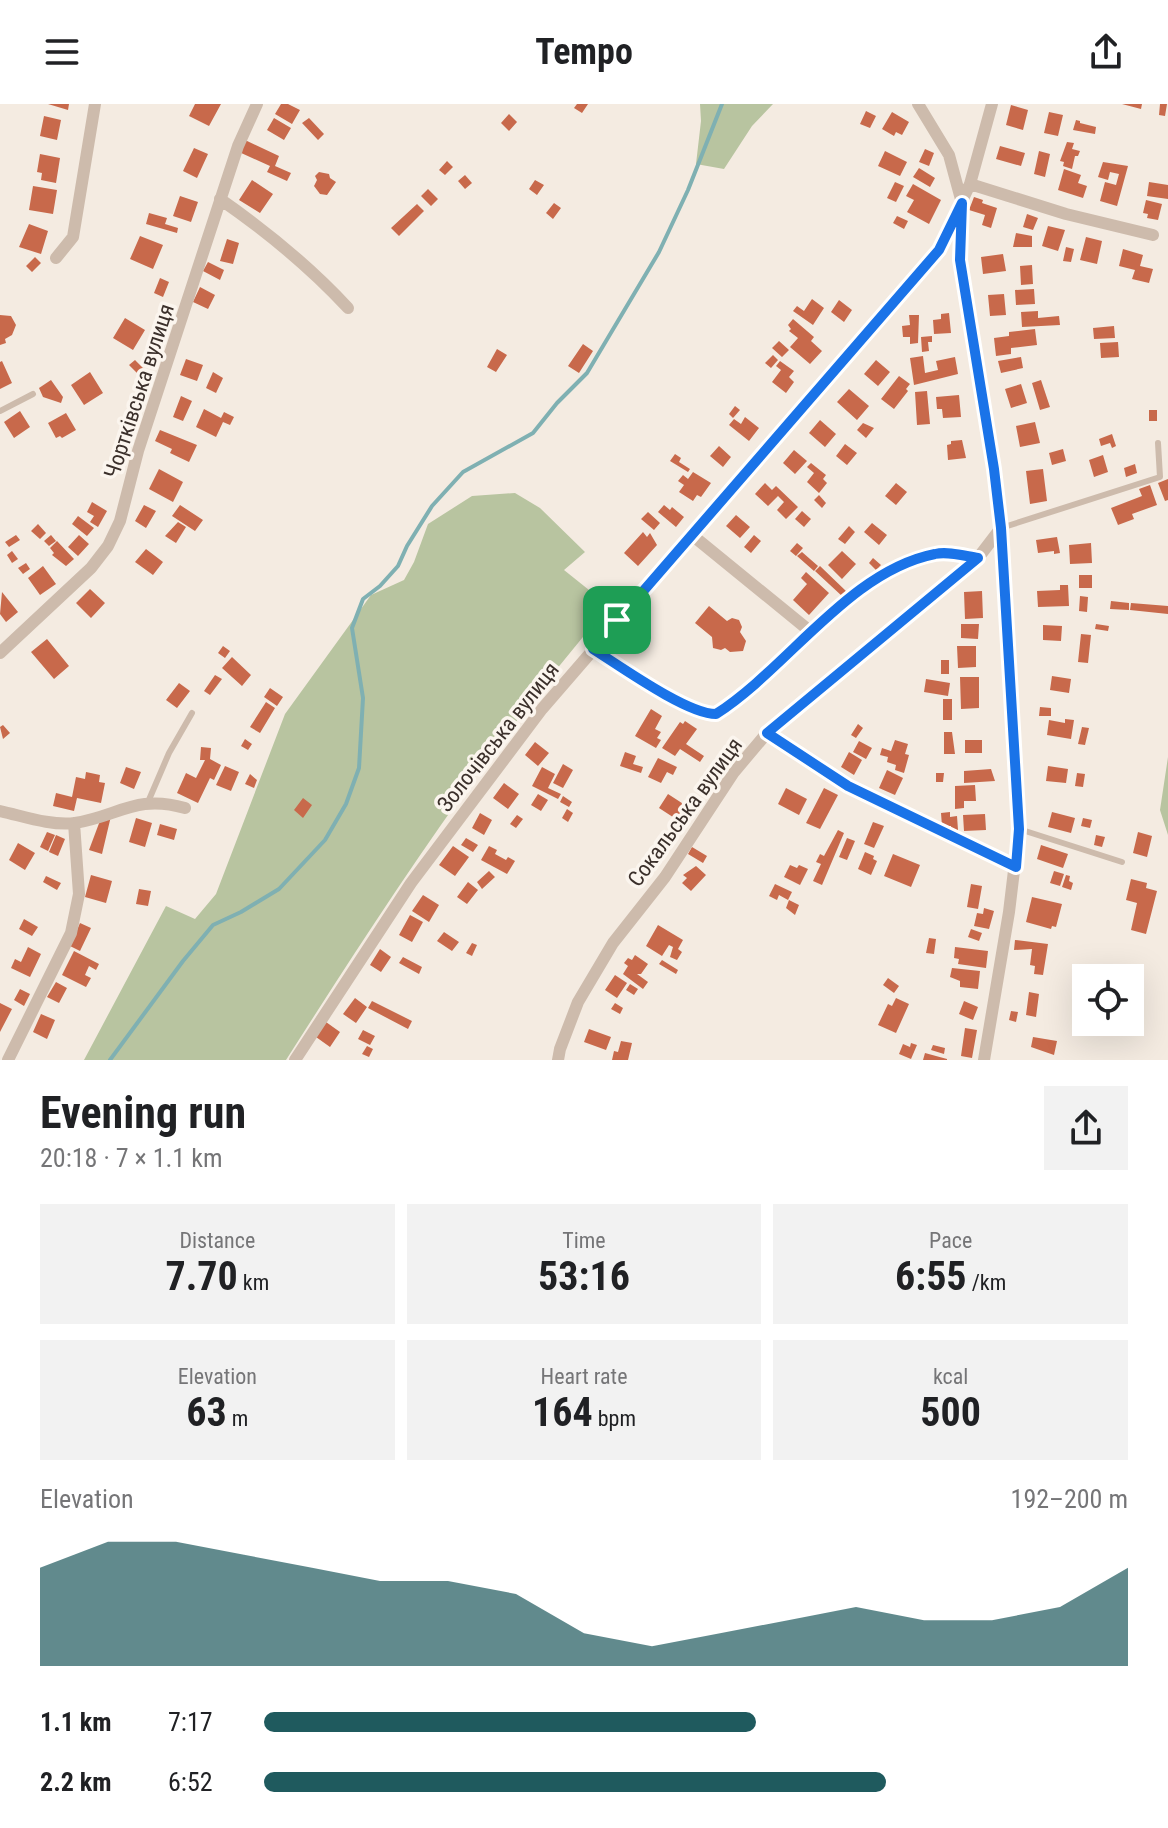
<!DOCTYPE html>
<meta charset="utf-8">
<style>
body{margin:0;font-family:"Roboto Condensed",sans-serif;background:#f2f2f2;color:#202124;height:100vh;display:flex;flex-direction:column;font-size:30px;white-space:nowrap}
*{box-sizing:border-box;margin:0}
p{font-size:26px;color:#757577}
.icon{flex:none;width:44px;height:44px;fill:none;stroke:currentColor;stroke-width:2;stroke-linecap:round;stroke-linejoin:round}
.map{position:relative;height:956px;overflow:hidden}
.side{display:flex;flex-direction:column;background:#fff;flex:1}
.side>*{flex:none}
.buttons{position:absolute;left:1072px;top:860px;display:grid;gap:16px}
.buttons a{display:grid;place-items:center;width:72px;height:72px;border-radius:0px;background:#fff;box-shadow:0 8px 32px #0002;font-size:40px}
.pin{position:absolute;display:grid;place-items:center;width:68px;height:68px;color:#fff;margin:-34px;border-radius:16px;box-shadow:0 4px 12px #0006}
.round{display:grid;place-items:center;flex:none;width:84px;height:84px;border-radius:0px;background:#f2f2f2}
.head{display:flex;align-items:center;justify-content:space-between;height:136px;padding:0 40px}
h1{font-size:44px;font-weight:700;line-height:60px}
.metrics{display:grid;grid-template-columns:repeat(3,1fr);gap:12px;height:136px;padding:8px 40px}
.metrics div{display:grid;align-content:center;border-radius:0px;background:#f2f2f2;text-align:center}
.metrics b{font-size:40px;font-weight:700}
.metrics small{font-size:22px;font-weight:400}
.metrics p{font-size:22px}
.chart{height:224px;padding:16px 40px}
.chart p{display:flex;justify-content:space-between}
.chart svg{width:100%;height:144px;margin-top:8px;fill:#1f5a5e;opacity:.7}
ul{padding:0 40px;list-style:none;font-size:26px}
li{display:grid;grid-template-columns:128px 96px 1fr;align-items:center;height:60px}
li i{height:20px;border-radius:10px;background:#1f5a5e}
header{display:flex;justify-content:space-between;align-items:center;height:104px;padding:0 40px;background:#fff;font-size:36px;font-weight:700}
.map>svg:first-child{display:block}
.green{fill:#b8c4a0}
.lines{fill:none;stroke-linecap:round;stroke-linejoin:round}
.stream{stroke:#7fb0b2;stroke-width:4}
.building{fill:#c8694b}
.lane{stroke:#cdbbac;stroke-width:6}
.street{stroke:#cdbbac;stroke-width:12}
.route-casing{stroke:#fff;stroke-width:16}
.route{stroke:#1a73e8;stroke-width:10}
.labels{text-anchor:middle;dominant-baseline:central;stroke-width:7;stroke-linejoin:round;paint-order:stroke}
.street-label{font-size:22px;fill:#3b302b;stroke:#fbf5ee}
</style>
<header><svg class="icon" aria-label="menu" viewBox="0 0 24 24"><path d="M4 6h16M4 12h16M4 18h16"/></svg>Tempo<svg class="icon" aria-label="share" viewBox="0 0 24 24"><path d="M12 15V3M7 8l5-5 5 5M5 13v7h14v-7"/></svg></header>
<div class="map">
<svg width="1168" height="956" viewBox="0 0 1168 956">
<rect width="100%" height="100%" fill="#f4ebe1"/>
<path class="green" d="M700,0H773L752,22L724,65L696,60L701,17Z
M515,389L540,404L585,448L564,466L609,502C488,643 386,799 286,956H84L166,802L195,815L216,790L285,610L353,516L371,491L404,476L414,458L428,420L472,392Z
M1168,653V731L1160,706Z"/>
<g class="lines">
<path class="stream" d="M110,956L183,857L213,821L241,808L279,785L325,736L346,700L359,664L363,594L352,524L363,495L380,482L398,462L407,442L432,402L463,368L533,329L557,299L587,269L659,148L688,86L722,0"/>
</g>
<path class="building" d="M48,0H69L68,6Z
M195,0H221L209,22L189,12Z
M281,0H288L300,6L292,20L275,10Z
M577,0H588L582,9L574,4Z
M1122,0H1142L1141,5Z
M1160,0H1167L1165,12L1159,11Z
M1011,1L1028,6L1023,26L1006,21Z
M866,7L876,12L870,24L860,20Z
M892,8L909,18L902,31L896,28L894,32L882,25Z
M1049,8L1063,11L1058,32L1044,29Z
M509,10L517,18L509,27L501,19Z
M44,12L61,16L57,36L40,32Z
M274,14L291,24L284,36L267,26Z
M309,14L324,30L318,36L302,19Z
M1076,16L1080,17V19L1096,23L1095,30L1073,26Z
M245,36L279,52L275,62L291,69L287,77L267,68L270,62L239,48Z
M1067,38L1074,39L1072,45L1080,47L1078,52H1075L1072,65L1063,62L1064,58L1060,57Z
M1000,42L1025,49L1021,62L996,55Z
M194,44L208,50L197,74L183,67Z
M925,45L934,49L929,62L919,58Z
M885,47L907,58L900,72L878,62Z
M1039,47L1050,50L1045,73L1034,70Z
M40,50L60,54L56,79L41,76L42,69L37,68Z
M447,57L453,63L445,71L439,66Z
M1103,58L1128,62L1117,102L1100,97L1105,78L1116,81L1119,70L1110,68L1108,76L1098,73Z
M919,64L935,74L930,83L913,73Z
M1064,65L1081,71L1078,79L1087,82L1083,94L1058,86Z
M319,68L329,70L330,74L336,78L327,91L320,90L314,82L317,76L315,72Z
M465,71L472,79L465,85L458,77Z
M252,76L273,90L260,109L239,96Z
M535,76L544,81L537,91L529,85Z
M895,78L904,82L896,98L887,94Z
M1149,78L1168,81V95L1147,92Z
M913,80L941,96L929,120L907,108L914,96L906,92Z
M33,82L57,86L53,110L29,106Z
M428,85L438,95L431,102L421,92Z
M180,92L198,98L191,118L173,112Z
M974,93L983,96L982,99L997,104L991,124L982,121L985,111L969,106Z
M1146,96L1162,100L1158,116L1147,114L1148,110L1143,109Z
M554,99L561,104L553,115L546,109Z
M417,100L424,107L399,132L391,124Z
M149,109L167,114L165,120L178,124L177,129L146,120Z
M1027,110L1038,114L1033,126L1023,123Z
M897,112L908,117L904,125L893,119Z
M29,120L48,127L41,150L19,143Z
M1048,122L1065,126L1058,147L1042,142Z
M1016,129L1032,132V143H1013Z
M140,132L163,141L153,165L130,155Z
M1086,133L1102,137L1097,160L1080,156Z
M227,135L239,139L233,160L220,157Z
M1066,143L1074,145L1071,158L1063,157Z
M1123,145L1143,151L1140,162L1153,165L1149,179L1132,175L1135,166L1119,162Z
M1003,150L1006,167L983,170L981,153Z
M35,153L41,159L32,168L26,162Z
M208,158L224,166L220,176L203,167Z
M1032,161L1033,180L1021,181L1020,162Z
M160,174L169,178L163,193L154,189Z
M200,183L215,191L208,205L193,198Z
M1034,185L1035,200L1016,201L1015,186Z
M1004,190L1006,211L990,212L988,191Z
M812,195L824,204L813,221L793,207L797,202L804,207Z
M839,196L852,206L844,218L831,208Z
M1038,207V214L1059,212L1060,221L1022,223L1021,208Z
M949,209L951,229L934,230L933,216L941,215V210Z
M0,211L11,212L16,221L12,231L5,235L6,239L0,241Z
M909,211H919L918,239L910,240V233H903L902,222L910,221Z
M125,214L145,226L133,246L113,234Z
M793,215L814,233L811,237L822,247L810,260L790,243L798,234L789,227L791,225L788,221Z
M1114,222L1115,234L1094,235L1093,224Z
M1035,225L1037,241L1011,244V250L996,252L994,234L1009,232V228Z
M932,232V238H928L929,247L922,248L921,233Z
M779,237L789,246L782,253L772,244Z
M1118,238L1119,253L1101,254L1100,239Z
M583,240L593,247L579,269L568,262Z
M497,245L507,251L496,268L487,263Z
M773,251L778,256L771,264L765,259Z
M923,252L925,269L938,266L936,257L955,253L958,270L914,281L910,254Z
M1021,253L1023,264L1001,269L998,257Z
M186,255L203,261L197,277L180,271Z
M135,256L145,266L139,271L129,261Z
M876,256L890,268L878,282L864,270Z
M2,257L12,279L0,285V258Z
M780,257L794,267L789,273L794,278L786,289L772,278L781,266L776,262Z
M90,268L103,289L84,301L71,281Z
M213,268L223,274L216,289L206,284Z
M899,272L910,280L906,285L908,287L894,305L881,295Z
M51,276L63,293L61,299L43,293L39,284Z
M1041,276L1050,303L1040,306L1032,279Z
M1021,280L1027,299L1011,304L1005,285Z
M849,285L869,302L857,316L837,298Z
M927,287L930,320L917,321L915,288Z
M959,291L961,313L943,314L942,305H937L936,293Z
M181,292L192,297L183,317L173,313Z
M735,302L740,306L733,314L729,310Z
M204,305L221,314L224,308L234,313L230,321L223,318L216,333L196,323Z
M1149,306H1157V317H1149Z
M20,307L30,323L14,334L4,318Z
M66,309L76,326L62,334L60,332L56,334L48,319Z
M745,313L759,324L749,337L729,321L734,315L741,320Z
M820,316L836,330L825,343L809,329Z
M1035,318L1040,339L1020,343L1016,322Z
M863,319L874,324L866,334L857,326Z
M160,326L197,341L189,358L170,349L172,345L155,337Z
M1112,330L1116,342L1112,344L1110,339L1101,342L1099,335Z
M962,336L966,354L948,356L947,341L951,340V337Z
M845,340L857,349L847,361L836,352Z
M719,342L731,353L723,363L710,352Z
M1063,345L1066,357L1052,361L1049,349Z
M794,346L807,357L795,370L783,359Z
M675,350L681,354L679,358L690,365L688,368L670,357Z
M1103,351L1108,368L1094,373L1089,356Z
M811,359L826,371L823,375L827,379L819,389L807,378L814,369L807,363Z
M1135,360L1137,369L1126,373L1124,364Z
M159,365L183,378L173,398L149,385Z
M1043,365L1047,397L1030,400L1026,367Z
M693,368L711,379L701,393L697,391L693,397L679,388L684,381L678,377L683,371L688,375Z
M1168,375V396L1165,397L1158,379Z
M765,379L772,386L776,382L798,403L786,415L777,406L784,398L778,392L768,402L755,390Z
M896,379L907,388L896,401L885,392Z
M1150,381L1157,401L1132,410L1134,415L1118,421L1111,404L1142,392L1139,385Z
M819,391L826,399L822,404L814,396Z
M92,398L107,407L98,423L90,418L94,412L87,408Z
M144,401L156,407L146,424L135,417Z
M180,401L203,416L195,427L172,412Z
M664,401L670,406L672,403L684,413L676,423L658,408Z
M802,407L811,415L804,423L795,415Z
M648,408L660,419L654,426L641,415Z
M736,411L750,423L740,434L726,422Z
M78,412L94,424L87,432L72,420Z
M178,418L186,423L176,439L165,432Z
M872,419L887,431L879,441L864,428Z
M38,420L46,429L40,435L31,427Z
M849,422L855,428L845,440L838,435Z
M643,428L647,433L650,429L657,441L638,462L624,449Z
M16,431L20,436L9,443L5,438Z
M51,431L56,437L49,442L44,437Z
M79,431L89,440L78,452L68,443Z
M754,431L761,437L751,449L744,443Z
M1057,433L1060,449L1054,450V447L1038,449L1036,436Z
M57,437L74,455L66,462L52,451L54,449L50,444Z
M797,439L803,444L796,452L790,447Z
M1091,439L1092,459L1070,460L1069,441Z
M146,445L163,458L153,471L135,458Z
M12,447L18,455L12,459L7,451Z
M842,447L856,460L842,475L828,461Z
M802,448L818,462L814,467L797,452Z
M873,454L881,461L876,466L869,459Z
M26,459L30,465L23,470L18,464Z
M43,462L56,480L40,491L28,474Z
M820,462L847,488L843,493L815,467Z
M806,468L829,489L809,511L793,496L807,480L801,474Z
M1079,471H1092V484H1079Z
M1060,481H1068L1069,502L1038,503L1037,487L1060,486Z
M90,485L105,499L91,514L76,499Z
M982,487L983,514L965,515L964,488Z
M2,488L18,508L6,518L0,510Z
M1080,492L1088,493L1087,508L1079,507Z
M1111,497L1129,499V506L1110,505Z
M1131,499L1168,502V510L1130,506Z
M709,502L727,517L732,514L739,516L742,523L740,528L746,537L743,547L730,548L725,544L721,546L713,544L712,533L695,519Z
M961,520H979L978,535L961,534Z
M1096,520L1109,522L1108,527L1095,525Z
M1043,521L1062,522L1061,537L1043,536Z
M1081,530L1091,531L1088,559L1078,558Z
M47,535L69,562L54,575L31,548Z
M223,542L230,547L225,554L218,549Z
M957,542H976V563L958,564Z
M232,553L251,571L242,582L222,564Z
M941,556H949V570H941Z
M215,571L222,575L210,591L204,587Z
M1052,572L1071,575L1069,589L1050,586Z
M960,573H979V604L961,605Z
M926,575L950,579L948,592L924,588Z
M179,579L190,587L177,604L166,596Z
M270,584L283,593L277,602L264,593Z
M943,595H952V616H943Z
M266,598L275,604L260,629L250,623Z
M1040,603L1051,604V612H1039Z
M651,605L662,612L655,625L661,628L657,634L661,636L656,644L635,632Z
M1065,615L1074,616L1071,635L1047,631L1049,616L1065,619Z
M685,617L697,625L686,640L704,652L700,658L680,645L675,652L662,644L680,618L683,620Z
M858,620L863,624L856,634L851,631Z
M3,621L10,629L3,635L0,623Z
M1082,623L1089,624L1085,641L1078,640Z
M944,628H952L955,650H944Z
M245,635L252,640L248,646L241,642Z
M895,636L908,640L905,650L909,651L904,669L895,666L896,661L887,658L888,653L880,651L882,644L891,647Z
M965,636H982V649H965Z
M859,637L872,644L866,655L853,648Z
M535,638L549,649L538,662L525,651Z
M201,643L211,644L210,655L221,661L214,676L210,674L198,699L177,689L186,669L196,674L205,656H200Z
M625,648L636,652L633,660L643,663L641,669L620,662Z
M849,648L862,656L854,671L841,663Z
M658,654L677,663L673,671L667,668L661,679L648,673Z
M563,660L573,666L563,684L553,679Z
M225,662L239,668L231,687L216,681Z
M1048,662L1068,665L1066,679L1046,677Z
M126,663L141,668L134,685L120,679Z
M542,663L555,670L548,684L561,690L558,695L532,682Z
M991,665L995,677L964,679V667Z
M887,666L903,674L895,691L879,684Z
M86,668L100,671L99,678L105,679L101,699L77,694L74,707L53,702L56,689L72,693L76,673L85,675Z
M936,669H944L943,678H936Z
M1077,669L1085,670L1083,683L1075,682Z
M250,670L257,676L254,684L245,680Z
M504,679L519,690L508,705L493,694Z
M975,681L976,697H964V704L955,705V682Z
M786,684L807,695L799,711L778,700Z
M824,684L838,691L820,725L806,719Z
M538,690L548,696L541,707L531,701Z
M668,690L688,703L679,717L659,704Z
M563,692L572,698L569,703L560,698Z
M303,694L312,701L303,714L294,706Z
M567,705L573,709L568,718L562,714Z
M950,708V713L957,712L958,726H951V722H942L941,709Z
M1052,708L1075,714L1071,729L1048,723Z
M480,709L492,716L484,731L472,724Z
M985,710L986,726L964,727L963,711Z
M517,711L523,715L516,724L510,720Z
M111,712L102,750L89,746L101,714Z
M136,714L152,719L145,743L129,738Z
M1083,714L1092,716L1090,724L1081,722Z
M873,718L884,722L874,744L864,740Z
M160,720L177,725L174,736L157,731Z
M838,726L844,729L822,781L813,777L821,760L816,758L820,750L824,752Z
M47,728L55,731L48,747L40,743Z
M1138,728L1152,732L1147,753L1133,749Z
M56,731L65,735L58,752L49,748Z
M1096,731L1105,733L1102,743L1094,741Z
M466,734L478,741L473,748L461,741Z
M847,734L855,737L847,756L839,753Z
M18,739L35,749L25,766L9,756Z
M1041,741L1068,750L1063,764L1037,755Z
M453,742L469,753L455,772L439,761Z
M489,742L497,746L495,750L506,756L508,753L515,757L507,770L481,756Z
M692,743L707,752L703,759L688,750Z
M865,748L874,752L873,755L877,757L871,771L858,765Z
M893,750L920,761L911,783L884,772Z
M790,761L797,764L799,761L808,765L800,781L784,773Z
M696,762L706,771L691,787L682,779L687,774L683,771Z
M489,767L495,773L482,785L477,778Z
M1054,767L1064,770L1060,782L1050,779Z
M91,771L112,777L106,799L85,793Z
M1066,771L1070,772L1069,777L1073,779L1071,786L1062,783Z
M46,772L61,779L57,786L43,778Z
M1131,775L1147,779L1146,784L1157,787L1146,830L1131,826L1137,799L1126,796Z
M468,778L478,786L467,800L457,793Z
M775,780L792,788L788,796L779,791L777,796L769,792Z
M971,780L982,782L978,805L967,803Z
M139,785L151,787L148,802L136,800Z
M423,791L439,801L429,818L412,807Z
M1032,793L1062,800L1056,823L1052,822L1051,825L1026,818Z
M789,796L799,801L795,811L786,804Z
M984,804L994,807L989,825L974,822L977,809L983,810Z
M410,811L423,818L412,838L399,831Z
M24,815L38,823L32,832L19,825Z
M80,819L91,824L80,847L70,842Z
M658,821L683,836L678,845L682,848L677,856L670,853L673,843L669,841L662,852L646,842Z
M971,825L982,829L979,837L968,833Z
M444,828L459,838L452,847L437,837Z
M929,834L936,835L934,850L926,849Z
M1015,836L1048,840L1043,871L1034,870L1035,862L1030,861L1032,845L1014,846Z
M472,839L477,841L472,852L466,849Z
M28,843L41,850L30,873L11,864L15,855L21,858Z
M955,843L988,847L986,864L958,860L959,855L954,854Z
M380,845L391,853L381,868L370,861Z
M74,847L99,860L96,866L89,862L85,871L91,874L86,883L62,871Z
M635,851L648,860L641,870H637L648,878L643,885L623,870L628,862L624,859L628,854L632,856Z
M403,853L422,863L419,870L399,859Z
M662,856L678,866L676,870L659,860Z
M952,864L980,867L978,885L960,883V877L950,873Z
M615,871L627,879L617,894L605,886Z
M888,874L899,882L894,889L883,881Z
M56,878L67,884L59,899L47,893Z
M630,880L638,885L634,891L626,886Z
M20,885L30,890L24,902L14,896Z
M1029,888L1039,890L1036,913L1026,911Z
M355,894L367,903L356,919L343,910Z
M896,894L909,900L896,929L878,921L888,900L892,902Z
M372,897L412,917L408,925L368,904Z
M964,897L978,903L973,916L959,910Z
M0,899L12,905L0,928Z
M615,899L623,904L620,910L611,905Z
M1011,907L1018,908L1016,918L1009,916Z
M41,910L55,916L47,935L33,928Z
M326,918L340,928L330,943L316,933Z
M965,924L977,926L972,954L961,952Z
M589,925L611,933L606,946L584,938Z
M363,926L375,932L370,941L358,935Z
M1033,933L1057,937L1054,951L1031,943Z
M621,937L632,939L628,956H612L614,947L618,948Z
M911,939L917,941L911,955L899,950L903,940L910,943Z
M933,941L945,944L944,950L931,946Z
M367,942L373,945L369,953L362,950Z
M925,949L947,955V956H923Z"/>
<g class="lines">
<path class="lane" d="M0,307L33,290
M1001,424L1160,373L1158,339
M148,698L169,649L192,609
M1019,725L1122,758"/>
<path class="street" d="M918,0L949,51L962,99L960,156L994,365L1001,424L1019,725L1009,808L984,956
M970,80L1066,110L1153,131
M220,95C266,127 310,163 348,204
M56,154L73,133L95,0
M692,431L811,528
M593,545C619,561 687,610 716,610C789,565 847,467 935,450C948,447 965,452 978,454
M0,549L91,464L108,442L120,417L138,347L238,42L257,0
M767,629L848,682L1016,763
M0,707C23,712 50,722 75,719C119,712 136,690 185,704
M8,956L71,829L79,790L74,719
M295,956L411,779L542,605L939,146L970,80L992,0
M558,956L560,945L578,898L613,839L665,773L734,668L767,629L978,454L1001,424"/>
</g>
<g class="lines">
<g class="route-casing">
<path id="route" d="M962,99L960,156L994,365L1001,424L1019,725L1016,763L848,682L767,629L978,454C965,452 948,447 935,450C849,467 788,564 716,610C687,610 620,562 593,545L939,146Z"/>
</g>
<use href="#route" class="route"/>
</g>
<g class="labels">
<g class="street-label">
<text transform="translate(139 287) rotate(-72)">Чортківська вулиця</text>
<text transform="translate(498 633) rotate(-52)">Золочівська вулиця</text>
<text transform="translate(685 708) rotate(-54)">Сокальська вулиця</text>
</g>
</g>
</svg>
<div class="buttons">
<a><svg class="icon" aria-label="locate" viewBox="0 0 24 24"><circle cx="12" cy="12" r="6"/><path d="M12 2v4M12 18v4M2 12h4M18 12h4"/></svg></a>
</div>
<div class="pin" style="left:617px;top:516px;background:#1e9e55"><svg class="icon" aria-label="arrive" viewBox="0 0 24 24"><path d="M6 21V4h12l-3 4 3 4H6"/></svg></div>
</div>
<section class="side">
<div class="head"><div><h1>Evening run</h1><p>20:18 · 7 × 1.1 km</p></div><a class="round"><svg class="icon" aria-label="share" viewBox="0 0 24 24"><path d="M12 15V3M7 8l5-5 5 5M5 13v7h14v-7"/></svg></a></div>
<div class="metrics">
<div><p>Distance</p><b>7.70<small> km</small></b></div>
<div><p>Time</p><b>53:16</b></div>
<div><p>Pace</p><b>6:55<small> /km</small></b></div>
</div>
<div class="metrics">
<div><p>Elevation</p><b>63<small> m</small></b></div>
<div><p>Heart rate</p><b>164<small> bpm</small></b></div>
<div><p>kcal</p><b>500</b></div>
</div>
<div class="chart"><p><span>Elevation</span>192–200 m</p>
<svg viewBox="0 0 160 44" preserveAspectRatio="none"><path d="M0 44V14L10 6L20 6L30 10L40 14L50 18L60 18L70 22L80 34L90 38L100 34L110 30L120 26L130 30L140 30L150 26L160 14V44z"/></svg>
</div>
<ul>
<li><b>1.1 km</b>7:17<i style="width:57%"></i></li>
<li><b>2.2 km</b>6:52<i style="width:72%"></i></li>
</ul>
</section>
